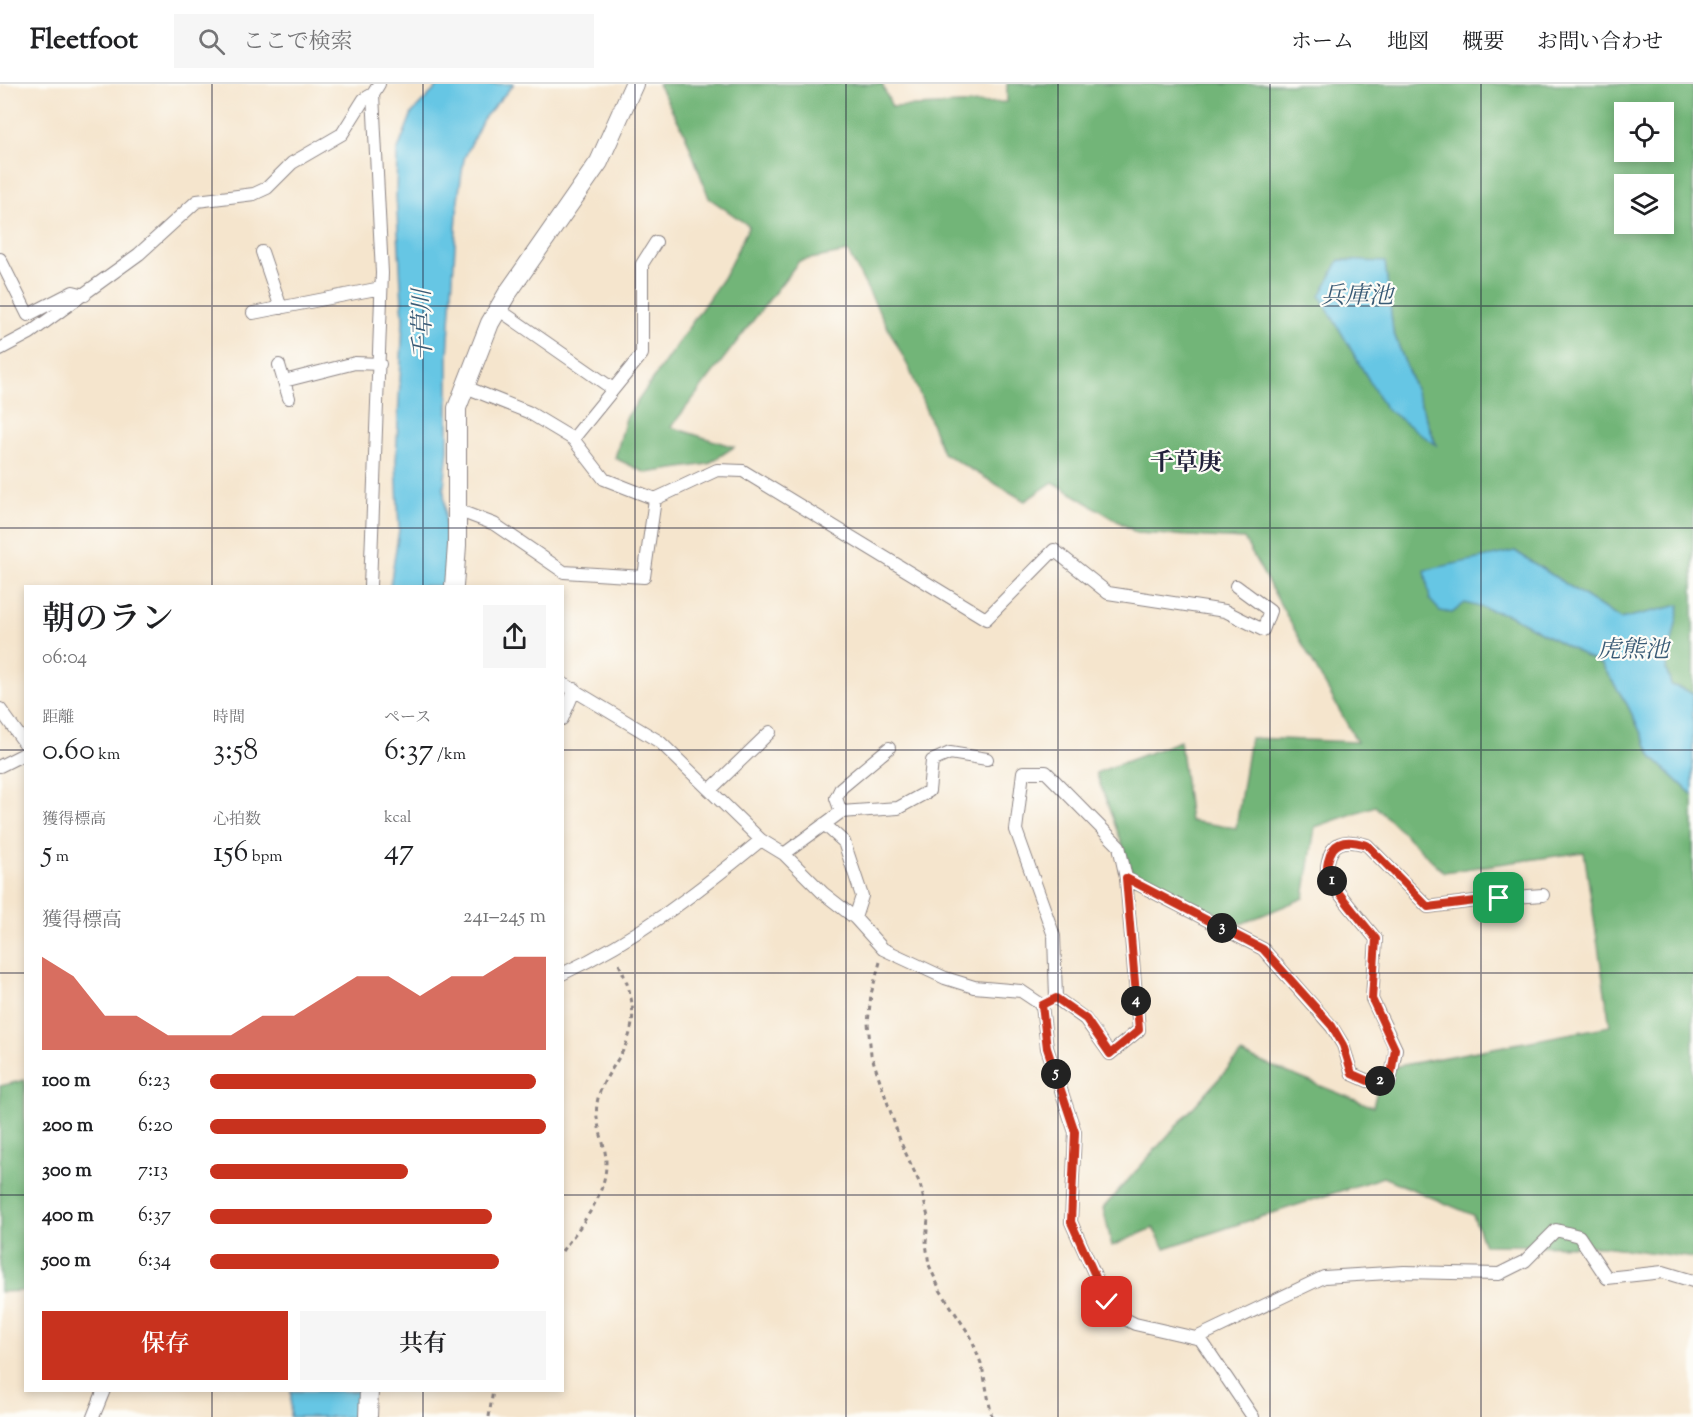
<!DOCTYPE html>
<html lang="ja">
<meta charset="utf-8">
<style>
body{margin:0;font-family:"Sorts Mill Goudy","Noto Serif JP",serif;background:#f6f6f6;color:#202124;height:100vh;display:flex;flex-direction:column;font-size:22px;white-space:nowrap}
*{box-sizing:border-box;margin:0}
p{font-size:20px;color:#757577}
.icon{flex:none;width:33px;height:33px;fill:none;stroke:currentColor;stroke-width:2;stroke-linecap:round;stroke-linejoin:round}
.map{position:relative;flex:1;overflow:hidden}
.sheet{position:absolute;left:24px;top:501px;width:540px;height:807px;display:flex;flex-direction:column;background:#fff;border-radius:0px;box-shadow:0 3px 9px #0003}
.sheet>*{flex:none}
.controls{position:absolute;left:1614px;top:18px;display:grid;gap:12px}
.controls a{display:grid;place-items:center;width:60px;height:60px;border-radius:0px;background:#fff;box-shadow:0 3px 9px #0003;font-size:30px}
.pin{position:absolute;display:grid;place-items:center;width:51px;height:51px;color:#fff;margin:-26px;border-radius:12px;box-shadow:0 3px 9px #0006}
.km{position:absolute;width:30px;height:30px;margin:-15px;border-radius:50%;background:#222;color:#fff;font-size:16px;line-height:30px;text-align:center}
.round{display:grid;place-items:center;flex:none;width:63px;height:63px;border-radius:0px;background:#f6f6f6}
.summary{display:flex;align-items:center;justify-content:space-between;height:102px;padding:0 18px}
h1{font-size:33px;font-weight:600;line-height:45px}
.stats{display:grid;grid-template-columns:repeat(3,1fr);gap:9px;height:102px;padding:6px 18px}
.stats div{display:grid;align-content:center}
.stats b{font-size:30px;font-weight:600}
.stats small{font-size:16px;font-weight:400}
.stats p{font-size:16px}
.chart{height:168px;padding:12px 18px}
.chart p{display:flex;justify-content:space-between}
.chart svg{width:100%;height:108px;margin-top:6px;fill:#c8321e;opacity:.7}
.button{display:flex;gap:12px;margin-top:auto;padding:12px 18px}
.button a{flex:1;height:69px;border-radius:0px;background:#c8321e;color:#fff;font-size:24px;font-weight:600;line-height:69px;text-align:center}
.button a+a{background:#f6f6f6;color:#202124}
ul{padding:0 18px;list-style:none;font-size:20px}
li{display:grid;grid-template-columns:96px 72px 1fr;align-items:center;height:45px}
li i{height:15px;border-radius:8px;background:#c8321e}
header{display:flex;align-items:center;gap:36px;box-sizing:border-box;height:84px;padding:0 30px;background:#fff;border-bottom:2px solid #e0e0e0}
header strong{font-size:28px}
nav{display:flex;gap:33px;margin-inline-start:auto;font-size:21px}
.search{width:420px;height:54px;background:#f6f6f6;display:flex;align-items:center;gap:15px;box-sizing:border-box;padding:0 21px;border-radius:0px;color:#757577;font-size:22px}
.map>svg:first-child{display:block}
.forest{fill:#72b578;stroke:#4a6c5a;stroke-width:1.5;fill-rule:evenodd}
.water{fill:#66c6e4;stroke:#447490;stroke-width:1.5}
.lines{fill:none;stroke-linecap:round;stroke-linejoin:round}
.street-casing{stroke:#8c8484;stroke-width:14}
.secondary-casing{stroke:#8c8484;stroke-width:20}
.path{stroke:#8c8484;stroke-width:3;stroke-dasharray:4.5 4.5;stroke-linecap:butt}
.street{stroke:#fff;stroke-width:12}
.secondary{stroke:#fff;stroke-width:18}
.route-casing{stroke:#fff;stroke-width:12}
.route{stroke:#c8321e;stroke-width:8}
.grid{fill:none;stroke:#22223b;stroke-width:1.5;stroke-opacity:0.55}
.labels{text-anchor:middle;dominant-baseline:central;stroke-width:4.5;stroke-linejoin:round;paint-order:stroke}
.water-label{font-size:24px;font-style:italic;fill:#3a5b76;stroke:#fdfcf7}
.neighbourhood-label{font-size:24px;font-weight:bold;fill:#22223b;stroke:#fdfcf7}
</style>
<header>
<strong>Fleetfoot</strong>
<div class="search"><svg class="icon" aria-label="search" viewBox="0 0 24 24"><circle cx="10" cy="10" r="6"/><path d="M15 15l6 6"/></svg>ここで検索</div>
<nav><a>ホーム</a><a>地図</a><a>概要</a><a>お問い合わせ</a></nav>
</header>
<div class="map">
<svg width="1693" height="1333" viewBox="0 0 1693 1333">
<rect width="100%" height="100%" fill="#fdfcf7"/>
<filter id="ink" filterUnits="userSpaceOnUse"><feTurbulence type="fractalNoise" baseFrequency=".0167" numOctaves="2"/><feDisplacementMap in="SourceGraphic" scale="12" xChannelSelector="R" yChannelSelector="G"/><feConvolveMatrix kernelMatrix="1 2 1 2 8 2 1 2 1" color-interpolation-filters="sRGB"/></filter>
<filter id="wash" filterUnits="userSpaceOnUse"><feTurbulence type="fractalNoise" baseFrequency=".008" numOctaves="4" result="noise"/><feDisplacementMap in="SourceGraphic" scale="24" xChannelSelector="R" yChannelSelector="G"/><feGaussianBlur stdDeviation="1.35" result="paint"/><feColorMatrix in="noise" values="0 0 0 0 0 0 0 0 0 0 0 0 0 0 0 0 0 1.4 0 .05"/><feComposite in="paint" operator="in"/></filter>
<g filter="url(#wash)">
<rect width="100%" height="100%" fill="#f5e5cd"/>
<path class="forest" d="M658,0H882L892,23L1007,18V0H1693V609L1671,601L1666,585L1679,522L1620,535L1515,467L1452,529L1465,518L1509,531L1602,581L1627,620L1653,674L1693,711V1174L1603,1162L1484,1161L1473,1131L1383,1093L1165,1164L1153,1144L1112,1162L1103,1124L1241,970L1373,1023L1382,985L1610,942L1584,768L1444,788L1375,722L1315,743L1304,814L1241,840L1133,790L1096,689L1180,657L1190,737L1236,744L1250,654L1357,658L1244,455L1137,449L1053,398L1025,417L943,369L910,286L848,168L799,177L671,343L734,363L708,380L646,389L615,374L626,334L725,191L749,142L709,114L685,50ZM1624,28H1664V68H1624ZM1624,100H1664V140H1624ZM1339,176L1385,179L1393,247L1436,360Z
M25,996V1207L0,1208V1002Z"/>
<path class="water" d="M440,0H514L483,35L464,75L458,115L448,271V366L444,403L448,502H390L399,446L396,377L403,236L396,111L397,68L412,29Z
M1339,176L1385,178L1393,247L1436,361L1385,324L1320,212Z
M1515,467L1620,535L1680,521L1666,585L1671,601L1693,609V711L1653,674L1627,620L1602,581L1509,531L1465,519L1452,529L1440,527L1430,516L1425,486Z
M291,1307H358V1333H290Z"/>
</g>
<g filter="url(#ink)">
<g class="lines">
<g class="street-casing">
<path id="street" d="M262,168L281,224
M0,175L28,231L73,208L85,211
M498,225L613,305
M253,229L381,204
M0,265L30,249L139,170L197,117L254,110L267,104L292,79L342,50L364,15L373,10L379,0
M279,281L289,314
M284,297L355,279L380,280
M463,302L528,328L573,355L604,395L655,415L717,386L743,387L986,535L1054,466L1108,509L1225,527L1263,546L1270,527L1236,502
M573,355L642,270V180L656,158
M457,426L494,440L564,488L644,493L655,415
M370,502L382,189L373,10
M562,599L660,658L761,756L784,770L823,809L855,834L883,865L945,894L974,903L1021,907L1042,921L1047,964L1075,1048L1071,1138L1107,1218L1121,1233L1135,1240L1196,1254L1324,1193L1404,1188L1499,1190L1525,1177L1556,1146L1579,1152L1607,1194L1663,1188L1693,1197
M0,625L26,661
M562,635L575,605
M0,682L26,669
M1023,688H1046L1119,762L1126,794L1139,946L1110,970L1085,935L1056,914L1054,852L1016,746Z
M710,706L770,648
M841,728L836,714L841,704L889,664
M824,740L844,758L862,812L855,834
M784,770L841,728L898,724L929,707L932,677L950,669L987,675
M1126,794L1263,865L1332,943L1343,961L1352,990L1368,997L1390,998L1396,965L1372,915L1376,855C1366,842 1332,803 1328,792C1325,784 1329,771 1333,765C1341,754 1356,758 1367,761L1428,823L1499,814L1543,811
M562,890C640,853 695,810 761,756
M1199,1253L1253,1333
M93,1333L104,1306"/>
</g>
<g class="secondary-casing">
<path id="secondary" d="M454,502L457,461V324L490,239L507,210L599,78L634,0
M368,1333L369,1306"/>
</g>
<path class="path" d="M880,878L871,910L868,939L871,970L901,1059L920,1100L928,1133L926,1159L929,1181L940,1206L971,1253L982,1282L992,1333
M562,1167C580,1143 607,1111 606,1078C606,1059 594,1039 597,1020C599,1003 609,990 618,975C641,939 634,911 617,876
M489,1333L493,1306"/>
<use href="#street" class="street"/>
<use href="#secondary" class="secondary"/>
</g>
</g>
<g class="lines" filter="url(#ink)">
<g class="route-casing">
<path id="route" d="M1107,1218L1071,1138L1075,1048L1047,964L1042,921L1056,914L1086,935L1110,970L1139,946L1126,794L1263,865L1332,942L1343,961L1352,990L1368,997L1390,998L1395,965L1372,915L1376,855C1366,842 1332,803 1328,792C1325,784 1329,771 1333,765C1341,754 1356,758 1367,761L1428,823L1499,814"/>
</g>
<use href="#route" class="route"/>
</g>
<path class="grid" d="M212,0V502M423,0V502M635,0V1333M846,0V1333M1058,0V1333M1270,0V1333M1481,0V1333M0,222H1693M0,444H1693M0,666H26M562,666H1693M0,889H26M562,889H1693M0,1111H26M562,1111H1693M212,1306V1333M423,1306V1333"/>
<g class="labels">
<g class="water-label">
<text x="1357" y="213">兵庫池</text>
<text transform="translate(424 241) rotate(-91)">千草川</text>
<text x="1633" y="567">虎熊池</text>
</g>
<g class="neighbourhood-label">
<text x="1186" y="380">千草庚</text>
</g>
</g>
</svg>
<div class="controls">
<a><svg class="icon" aria-label="locate" viewBox="0 0 24 24"><circle cx="12" cy="12" r="6"/><path d="M12 2v4M12 18v4M2 12h4M18 12h4"/></svg></a>
<a><svg class="icon" aria-label="layers" viewBox="0 0 24 24"><path d="M12 4l9 5-9 5-9-5zM3 14l9 5 9-5"/></svg></a>
</div>
<div class="pin" style="left:1499px;top:814px;background:#1e9e55"><svg class="icon" aria-label="arrive" viewBox="0 0 24 24"><path d="M6 21V4h12l-3 4 3 4H6"/></svg></div>
<div class="pin" style="left:1107px;top:1218px;background:#d93025"><svg class="icon" aria-label="check" viewBox="0 0 24 24"><path d="M5 12l5 5 9-10"/></svg></div>
<b class="km" style="left:1332px;top:797px">1</b>
<b class="km" style="left:1380px;top:997px">2</b>
<b class="km" style="left:1222px;top:844px">3</b>
<b class="km" style="left:1136px;top:917px">4</b>
<b class="km" style="left:1056px;top:990px">5</b>
<section class="sheet">
<div class="summary"><div><h1>朝のラン</h1><p>06:04</p></div><a class="round"><svg class="icon" aria-label="share" viewBox="0 0 24 24"><path d="M12 15V3M7 8l5-5 5 5M5 13v7h14v-7"/></svg></a></div>
<div class="stats">
<div><p>距離</p><b>0.60<small> km</small></b></div>
<div><p>時間</p><b>3:58</b></div>
<div><p>ペース</p><b>6:37<small> /km</small></b></div>
</div>
<div class="stats">
<div><p>獲得標高</p><b>5<small> m</small></b></div>
<div><p>心拍数</p><b>156<small> bpm</small></b></div>
<div><p>kcal</p><b>47</b></div>
</div>
<div class="chart"><p><span>獲得標高</span>241–245 m</p>
<svg viewBox="0 0 160 44" preserveAspectRatio="none"><path d="M0 44V6L10 14L20 30L30 30L40 38L50 38L60 38L70 30L80 30L90 22L100 14L110 14L120 22L130 14L140 14L150 6L160 6V44z"/></svg>
</div>
<ul>
<li><b>100 m</b>6:23<i style="width:97%"></i></li>
<li><b>200 m</b>6:20<i style="width:100%"></i></li>
<li><b>300 m</b>7:13<i style="width:59%"></i></li>
<li><b>400 m</b>6:37<i style="width:84%"></i></li>
<li><b>500 m</b>6:34<i style="width:86%"></i></li>
</ul>
<div class="button"><a>保存</a><a>共有</a></div>
</section>
</div>
